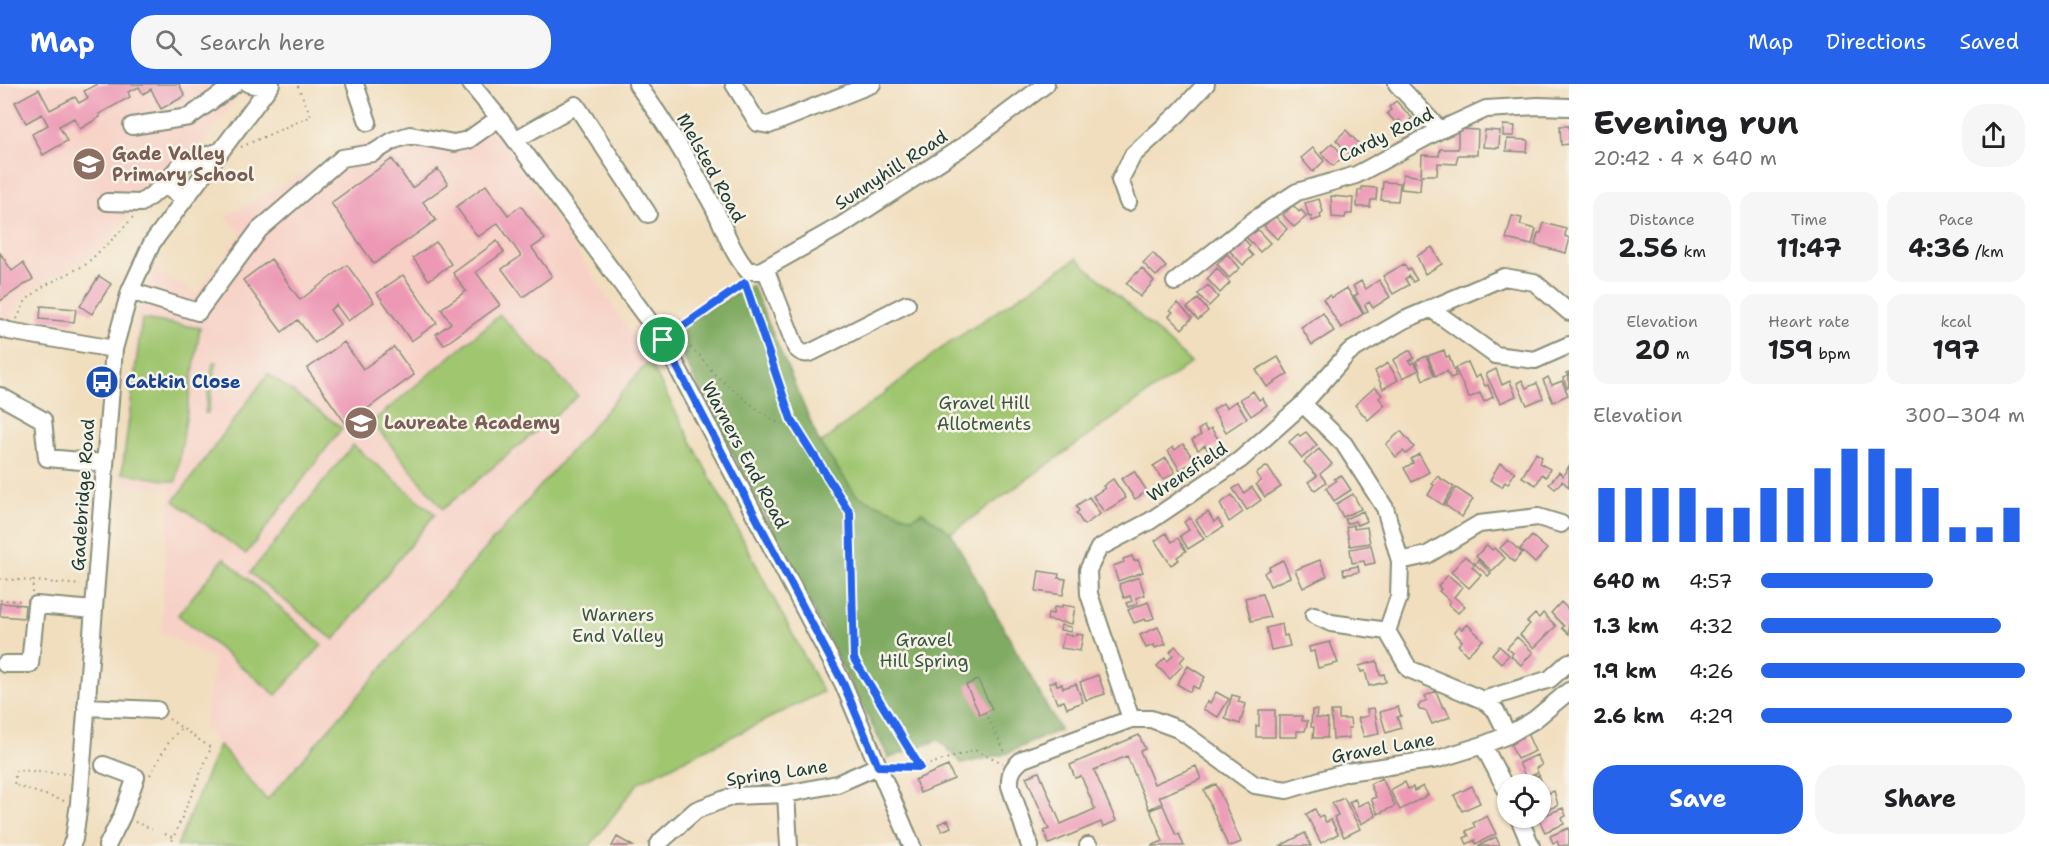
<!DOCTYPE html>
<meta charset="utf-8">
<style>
body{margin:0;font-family:"Shantell Sans",sans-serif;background:#f6f6f6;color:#202124;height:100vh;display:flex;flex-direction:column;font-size:22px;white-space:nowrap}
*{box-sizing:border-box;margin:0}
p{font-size:20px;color:#757577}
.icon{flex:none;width:33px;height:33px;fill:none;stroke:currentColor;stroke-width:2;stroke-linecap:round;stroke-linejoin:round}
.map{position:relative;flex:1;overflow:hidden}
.details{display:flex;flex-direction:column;background:#fff;width:480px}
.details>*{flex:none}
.buttons{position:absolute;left:1497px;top:690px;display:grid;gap:12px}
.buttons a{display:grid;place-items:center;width:54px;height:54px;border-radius:50%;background:#fff;box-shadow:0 2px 4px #0004;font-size:30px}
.pin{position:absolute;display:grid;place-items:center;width:51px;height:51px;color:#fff;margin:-26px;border:3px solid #fff;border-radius:50%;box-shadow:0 2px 6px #0007}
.round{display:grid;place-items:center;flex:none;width:63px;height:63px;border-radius:24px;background:#f6f6f6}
.head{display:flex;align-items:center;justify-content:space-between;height:102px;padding:0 24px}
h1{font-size:33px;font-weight:700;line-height:45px}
.stats{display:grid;grid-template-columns:repeat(3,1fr);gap:9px;height:102px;padding:6px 24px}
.stats div{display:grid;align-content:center;border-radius:15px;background:#f6f6f6;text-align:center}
.stats b{font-size:26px;font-weight:700}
.stats small{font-size:16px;font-weight:400}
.stats p{font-size:16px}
.chart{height:168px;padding:12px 24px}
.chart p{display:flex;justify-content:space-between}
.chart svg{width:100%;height:108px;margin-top:6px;stroke:#2563eb;stroke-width:6}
.button{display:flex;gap:12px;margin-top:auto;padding:12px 24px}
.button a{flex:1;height:69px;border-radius:24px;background:#2563eb;color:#fff;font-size:24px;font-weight:700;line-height:69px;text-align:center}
.button a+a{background:#f6f6f6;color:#202124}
ul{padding:0 24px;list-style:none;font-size:20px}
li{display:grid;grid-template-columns:96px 72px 1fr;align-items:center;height:45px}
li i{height:15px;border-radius:8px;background:#2563eb}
header{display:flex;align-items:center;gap:36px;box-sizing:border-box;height:84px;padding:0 30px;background:#2563eb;color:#fff}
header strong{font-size:28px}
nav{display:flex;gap:33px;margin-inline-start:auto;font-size:21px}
.search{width:420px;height:54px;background:#f6f6f6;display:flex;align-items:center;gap:15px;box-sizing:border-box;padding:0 21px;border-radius:24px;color:#757577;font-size:22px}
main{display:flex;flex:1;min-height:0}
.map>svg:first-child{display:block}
.built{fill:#f7d1c6}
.green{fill:#a0c670;stroke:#608252;stroke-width:1.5}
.forest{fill:#80ab62;stroke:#50744b;stroke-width:1.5}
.building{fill:#ed99b5}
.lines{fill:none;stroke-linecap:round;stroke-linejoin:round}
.minor-casing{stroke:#888e79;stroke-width:20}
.path{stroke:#888e79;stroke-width:2;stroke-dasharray:1.5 4.5;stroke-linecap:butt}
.minor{stroke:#fff;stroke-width:16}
.route-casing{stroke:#fff;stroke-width:12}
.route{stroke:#2563eb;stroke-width:8}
.labels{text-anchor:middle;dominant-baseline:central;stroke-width:5;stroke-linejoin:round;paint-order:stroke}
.street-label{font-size:18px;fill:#1f3d34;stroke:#f7f3e8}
.education-label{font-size:18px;font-weight:bold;fill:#785e54;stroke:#f7f3e8;text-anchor:start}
.transit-label{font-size:18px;font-weight:bold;fill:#164399;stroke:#f7f3e8;text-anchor:start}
.park-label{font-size:18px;fill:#395840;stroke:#f7f3e8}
</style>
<header>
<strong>Map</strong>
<div class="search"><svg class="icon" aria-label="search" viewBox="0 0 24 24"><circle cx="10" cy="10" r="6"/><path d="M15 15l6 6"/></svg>Search here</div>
<nav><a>Map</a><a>Directions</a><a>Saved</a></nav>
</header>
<main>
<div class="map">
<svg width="1569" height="762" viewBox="0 0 1569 762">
<rect width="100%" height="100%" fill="#f7f3e8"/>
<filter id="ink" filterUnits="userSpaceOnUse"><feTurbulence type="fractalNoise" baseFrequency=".0167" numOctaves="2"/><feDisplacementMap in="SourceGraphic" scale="12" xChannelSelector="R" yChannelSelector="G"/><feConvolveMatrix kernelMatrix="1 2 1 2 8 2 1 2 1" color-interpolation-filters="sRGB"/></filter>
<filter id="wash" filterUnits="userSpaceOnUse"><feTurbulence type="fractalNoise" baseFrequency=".008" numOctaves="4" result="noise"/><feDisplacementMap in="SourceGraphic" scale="24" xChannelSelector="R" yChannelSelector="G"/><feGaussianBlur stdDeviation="1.35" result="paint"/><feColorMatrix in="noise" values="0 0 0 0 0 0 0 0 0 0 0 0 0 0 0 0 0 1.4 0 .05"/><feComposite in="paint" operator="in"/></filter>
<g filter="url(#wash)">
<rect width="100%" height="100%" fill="#f1debe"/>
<path class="built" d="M0,0H247L205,58L186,69L165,87L159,104L134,125L108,158L81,179L51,194L25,212L0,249Z
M490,48L496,54L500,51L649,277L266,716L204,644L214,575L167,550H161L170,406L120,400L138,229L155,185L197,210L241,149L226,132L363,56L373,69L422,58Z"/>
<path class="green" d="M1077,174L1191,279L951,449L922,428L912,434L857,412L820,360L939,266Z
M500,231L578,312L443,425L372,338Z
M142,235L200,244L176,398L122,389Z
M649,277L823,608L639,698L590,762H177L219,661L267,716Z
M213,278H217L208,329H205Z
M268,290L342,344L246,470L174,417Z
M353,361L435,430L334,556L250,489Z
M224,474L322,561L276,611L178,531Z"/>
<path class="forest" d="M752,201L820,360L857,412L912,434L922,428L951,449L1060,646L1005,670L962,680L939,656L889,674L670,247Z"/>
<g id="blocks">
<path class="building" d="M98,0H179L185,12L161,25L151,5L143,10L139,3L128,8L130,13L99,30L100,33L80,45L74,34L59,42L67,57L43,71L32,50L48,41L42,30L26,39L15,18L39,5L50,26L75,13L79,19L88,14L84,7Z
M1396,17L1412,34L1404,41L1399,36L1396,39L1387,29L1391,26L1389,23Z
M1503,41L1515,42L1514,52H1503Z
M1560,42H1569V60L1561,61Z
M1458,45L1478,46L1477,71H1458L1456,80L1438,79L1437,91H1421L1422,71L1439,72L1440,65H1458Z
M1346,46L1360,61L1350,71L1336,56Z
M1485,46L1500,47L1499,64L1483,63Z
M1507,55L1528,56L1527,68L1506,67Z
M1332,59L1344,72L1333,82L1321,69Z
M1313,64L1324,77L1313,88L1301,74Z
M392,75L412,104L438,85L448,100L423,118L436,136L374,180L331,119Z
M1403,90L1421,93L1420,107L1401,105Z
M1383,98L1400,99L1398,117L1381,116Z
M486,101L508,131L521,122L545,155L532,164L552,192L523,213L502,185L521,172L498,139L478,153L456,123Z
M1362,103L1377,104L1376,116H1371L1370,123H1357L1358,106H1362Z
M1331,112L1353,114L1352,130H1346L1345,134L1332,133Z
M1319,115L1323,128L1320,130L1321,134L1312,137L1311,132L1309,133L1305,119Z
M1293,121L1299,128L1301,126L1307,132L1294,143L1283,131Z
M1275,132L1287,145L1277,155L1264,142Z
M1512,132L1522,134L1520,141L1536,145L1532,161L1506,155Z
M1544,139L1566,145L1565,152L1569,154V158L1566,169L1535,161L1538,149H1541Z
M1258,146L1270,159L1260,168L1246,153L1252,147L1254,149Z
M1244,155L1250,162L1247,165L1253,172L1243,181L1230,167Z
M497,157L504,168L476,188L500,221L444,261L436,250L451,239L441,225L466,207L453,189Z
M436,158L451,180L429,196L413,174Z
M1432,163L1442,180L1425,190L1417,172Z
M0,169L12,187L23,179L33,195L0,217Z
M1153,169L1166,183L1156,192L1143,179Z
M1227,170L1240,184L1229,194L1217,180Z
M271,175L300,216L347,181L374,218L348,237L336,221L330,226L340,240L315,259L298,236L282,248L243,196Z
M1404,180L1408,187L1410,185L1417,196L1413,198L1409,192L1405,195L1409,201L1393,210L1383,192Z
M1142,184L1154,197L1140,213L1126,199Z
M1217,184L1230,199L1220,209L1207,195Z
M403,191L437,239L411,257L377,209Z
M99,192L111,200L92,230L80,222Z
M1379,196L1390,213L1373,224L1369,218L1365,221L1368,227L1364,229L1354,212L1358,210L1353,202L1361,197L1366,205Z
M1208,201L1218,213L1209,222L1198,210Z
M1347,204L1363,230L1341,244L1323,215L1330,211L1331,214Z
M1198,215L1208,227L1198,236L1187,224Z
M1178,219L1192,234L1182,245L1169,232L1173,228L1170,226Z
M41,222L76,225L74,238L40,235Z
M1323,229L1334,247L1312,261L1301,243Z
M344,258L363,285L394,263L414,291L346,340L307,285Z
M1410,266L1414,274L1409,277L1411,280L1414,278L1419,286L1403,294L1393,276Z
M1444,266L1446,273L1449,272L1456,292L1450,294L1447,287L1435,292L1428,272Z
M1426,272L1434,291L1423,296L1416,277Z
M1278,273L1288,290L1267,303L1256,286Z
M1468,278L1475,294L1480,291L1485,302L1488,301L1493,313L1484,318L1480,309L1469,314L1455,284Z
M1388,279L1398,296L1383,305L1375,287Z
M1496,285L1502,301L1510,297L1516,312L1500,319L1486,290Z
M1569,288V303L1567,304L1563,294L1568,292L1566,289Z
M1548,293L1552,301L1562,297L1568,311L1553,318L1543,296Z
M1522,296L1526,304L1537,299L1543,314L1527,321L1517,299Z
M1375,303L1382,311L1379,314L1385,321L1368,336L1355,321Z
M1253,307L1259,316L1262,314L1267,321L1251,332L1240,315Z
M1236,317L1247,334L1226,348L1213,326L1223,319L1226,324Z
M1204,342L1207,347L1211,344L1221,359L1208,367L1205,361L1198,366L1192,356L1201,351L1198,346Z
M1401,347L1414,363L1406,370L1403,367L1396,373L1386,360Z
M1306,348L1317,361L1302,374L1289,358L1298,350L1300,352Z
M1183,360L1195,377L1180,386L1168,367L1173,363L1175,366Z
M1319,365L1332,380L1320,390L1326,398L1315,406L1308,398L1317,392L1304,378Z
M1536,369L1542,373L1539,379L1550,385L1546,393L1542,390L1536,401L1522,393Z
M1419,370L1429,388L1412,398L1404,384L1413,379L1411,375Z
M1166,374L1175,388L1163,396L1153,382Z
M1500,379L1515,388L1508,400L1505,398L1502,403L1490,396Z
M1267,382L1281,403L1265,413L1256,400L1261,397L1256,390Z
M1569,382V403L1562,397L1555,405L1549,400L1559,388L1563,392Z
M1134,387L1147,407L1135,415L1121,395Z
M1341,391L1351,406L1334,417L1326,404L1336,397L1334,395Z
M1437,392L1454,403L1443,421L1428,411L1434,401L1432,400Z
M1113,395L1126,414L1104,428L1093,412L1105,404L1103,402Z
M1239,401L1244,409L1252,403L1261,416L1247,426L1233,405Z
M1456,404L1473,415L1462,433L1445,421Z
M1353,410L1361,425L1343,433L1336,420Z
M1232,411L1243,428L1229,438L1220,420Z
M1089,413L1100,430L1084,441L1076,429L1079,427L1076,422Z
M1363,427L1367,437L1357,441L1355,437L1347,440L1345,435Z
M1208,428L1214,438L1218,435L1223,443L1207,453L1196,436Z
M1190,434L1204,455L1188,465L1180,452L1189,446L1184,438Z
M1354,441V445L1367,443L1370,459L1350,462L1346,443Z
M1166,449L1172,458L1178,454L1186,467L1177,473L1179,476L1171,481L1155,457Z
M1532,452L1547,465L1535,479L1520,465Z
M1508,456L1522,469L1514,478L1500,464Z
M1371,461L1375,479L1365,481L1364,477L1352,479L1350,465Z
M1487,461L1492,466L1494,464L1505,474L1492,487L1476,472Z
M1132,472L1134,477L1138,476L1143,488L1118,497L1113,482L1124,478L1123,475Z
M1465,472L1475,480L1478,476L1491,489L1488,492L1475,480L1472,483L1481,491L1469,504L1451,488Z
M1283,476L1290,493L1270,502L1264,489L1270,485L1269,483Z
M1320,476L1327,492L1303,504L1295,486Z
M1358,482L1359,488L1344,491L1343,485Z
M1039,487L1059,490L1058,494L1066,495L1063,511L1036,507Z
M1448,491L1462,503L1454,513L1465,522L1458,529L1448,520L1450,517L1439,507L1441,505L1438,502Z
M1139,493L1145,511L1136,514L1138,520L1128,523L1126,519L1132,517L1130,512L1124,514L1119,500Z
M1262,510L1270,533L1251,537L1245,514Z
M1148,518L1154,534L1146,537L1145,535L1134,539L1128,526Z
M1561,518L1569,526V550L1562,544L1564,542L1551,529Z
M0,519L25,521L24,534L0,532Z
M1062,521L1075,523L1072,540L1047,536L1048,529L1053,530L1054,523L1062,524Z
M1543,529L1556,542L1534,564L1520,551L1530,540L1527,538L1535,530L1539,534Z
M1282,540L1284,552L1287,551L1290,562L1271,566L1266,544Z
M1467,540L1483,556L1467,571L1458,561L1462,557L1454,548L1459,543L1462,545Z
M1061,541L1071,543V548L1060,546Z
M1158,543L1166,560L1155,564L1154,561L1146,564L1140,551Z
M1064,550L1075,552L1076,550L1083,551L1080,567L1061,564Z
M1517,553L1533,568L1521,581L1511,572L1513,569L1507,564Z
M1330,558L1338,579L1318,584L1314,567L1310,568L1309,563Z
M1175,562L1185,572L1180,578L1183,581L1170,595L1157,582L1165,574L1168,577L1173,571L1170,568Z
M1499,562L1509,571L1501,579L1492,570Z
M1377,577L1380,591L1384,590L1386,598L1369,602L1365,587L1361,588L1359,582Z
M1188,582L1205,593L1198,605L1193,602L1190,608L1177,600Z
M1098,591L1105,610L1086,616L1080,598Z
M978,596L992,625L980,631L966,601Z
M1056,597L1057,601L1062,600L1063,604L1076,600L1083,618L1067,624L1064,617L1057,619L1049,599Z
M1436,607L1443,624L1445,623L1450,633L1432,640L1426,627L1420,626L1418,623L1421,619L1427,616L1425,612Z
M1216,608L1229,615L1218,633L1203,625L1208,617L1210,619Z
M1232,611L1240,613L1238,618L1246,620L1240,640L1225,635Z
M1398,623L1401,632L1397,633L1401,644L1386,649L1380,628Z
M1374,624L1379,650L1364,653L1358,634L1368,632L1367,625Z
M1259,626H1275V653H1256V642H1259Z
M1312,626H1317L1316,634L1328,635L1327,654H1313L1314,643H1311Z
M1331,627H1339V635H1350L1351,644H1348L1349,654L1333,655Z
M1279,632H1302V637H1308L1305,647H1297V653H1279Z
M1526,647L1535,667L1517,675L1511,661L1516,658L1514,652Z
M1139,651L1145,665L1140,667L1154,700L1196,682L1201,695L1159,713L1162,719L1149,725L1127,672L1094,686L1116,737L1103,743L1101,738L1049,760L1044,747L1049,745L1026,693L1039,688L1061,740L1095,725L1081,692L1075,694L1070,681Z
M1537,671L1542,681L1536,684L1538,689L1526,694L1519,679Z
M948,682L954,695L920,709L915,696Z
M1539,691L1546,708L1540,710V700H1526L1524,697Z
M1382,694L1395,722L1378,730L1371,715L1376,713L1370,700Z
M1405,698L1408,705L1413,703L1414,707L1423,702L1428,711L1400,726L1390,706Z
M1216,700L1241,758L1231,762H1228L1204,706Z
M1472,702L1480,719L1462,727L1454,711Z
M1554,707L1558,721L1540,729V713Z
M1344,714L1360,745L1344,753L1334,733L1338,731L1332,719Z
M1355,715L1358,722L1368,717L1376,732L1361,740L1349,718Z
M1163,721L1176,751L1179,750L1184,762H1151L1163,757L1150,726Z
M1563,724L1566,732L1562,734L1564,740L1545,748L1538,734Z
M1315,725L1319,733L1322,731L1326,738L1331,736L1338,750L1321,759L1306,730Z
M1487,732L1496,750L1476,760L1475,756L1467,760L1464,754L1469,752L1466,747L1475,743L1473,739Z
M948,736L951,743L942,747L938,740Z
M1569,744V761L1559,762L1557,757L1553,759L1550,752Z
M1305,749L1311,762H1280Z
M617,753L633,762H612Z
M1496,753L1500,762H1478Z"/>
</g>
</g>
<g filter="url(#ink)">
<use href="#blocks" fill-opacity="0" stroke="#888e79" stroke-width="1.5"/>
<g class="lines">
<g class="minor-casing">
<path id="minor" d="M249,0L268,4
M355,0L368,38
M471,0L499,34L663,256L843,599L912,762
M637,0C664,37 689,77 711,118C724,141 730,167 748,187H760L842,141L962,63L1046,0
M734,0L758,39L769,41L872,0
M1397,0L1440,46
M132,42L189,33L235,0
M515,56L576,21L648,130
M184,114L168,104H161L181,80L220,67
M107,118L141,119L161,104
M1128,118L1120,96L1133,71L1179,29L1206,0
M765,184L796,264C802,270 806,271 814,267L907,220
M1175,198L1254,136L1297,108L1356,91L1440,46L1486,25L1538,22L1569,23
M130,207L198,228L259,146L342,74L373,69L394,56L410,51L454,59L468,56L499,34
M1430,224L1495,271L1535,276L1569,261
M0,244L9,247L114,265
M0,312L43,336L47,374L104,379
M1303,320L1344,360L1385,424L1400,477L1399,513L1387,547L1409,585L1483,616L1496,627L1508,651
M1400,477L1427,471L1479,440L1538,433L1561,440
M1314,531L1331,539L1387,547
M5,580H30L36,521L94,526
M1483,616L1550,595L1569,578
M86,623L157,626
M1131,635L1089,510L1088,486L1099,464L1150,437L1240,376L1303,320L1349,268L1402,237L1504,193L1534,198L1569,228
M1483,661L1508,709
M104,681L136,693L122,732L107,762
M786,710L789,762
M1519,734L1531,762
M71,762L74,755L79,719L114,265L130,207L152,159L271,0
M658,762L661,757L696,726L733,712L786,710L837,700L878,682
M1030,762L1010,702C1009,689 1013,683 1023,675L1131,635H1151L1178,645L1255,701L1287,706L1347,688L1438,675L1483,661L1508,651L1534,636L1569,607
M1088,762H1089"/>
</g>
<path class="path" d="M241,63L311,32L297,0
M746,202L791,335L850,429L854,575L920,683L975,666L1003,679
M17,235L26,216L44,202L85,181L118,150L134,132
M674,249L743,201
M677,251L700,272L716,292L753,322L778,339L796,343
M0,495L33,497
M32,509L33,497L81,501
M0,516L23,517
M985,628L1006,670
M169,635L211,664L170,762
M893,683H920
M150,691C161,673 165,659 182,644
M64,717L14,701L16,686L69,690
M135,738L152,745
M165,750L174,754"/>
<use href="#minor" class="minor"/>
</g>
</g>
<g class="lines" filter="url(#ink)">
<g class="route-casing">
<path id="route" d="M745,199L791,335L850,429L854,575L920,683L878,682L843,599L663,256Z"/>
</g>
<use href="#route" class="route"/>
</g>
<defs>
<g id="school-disc" transform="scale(1.725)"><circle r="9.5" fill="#8d6e63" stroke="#f7f3e8"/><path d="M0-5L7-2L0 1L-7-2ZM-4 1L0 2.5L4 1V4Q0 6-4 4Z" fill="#fff"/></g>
<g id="bus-disc" transform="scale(1.725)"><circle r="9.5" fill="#1a4fb4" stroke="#f7f3e8"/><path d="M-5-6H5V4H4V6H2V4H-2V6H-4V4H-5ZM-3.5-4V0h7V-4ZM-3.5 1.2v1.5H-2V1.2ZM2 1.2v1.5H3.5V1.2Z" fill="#fff"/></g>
</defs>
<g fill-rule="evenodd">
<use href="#school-disc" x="89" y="80"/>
<use href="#bus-disc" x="102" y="298"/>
<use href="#school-disc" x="361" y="339"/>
</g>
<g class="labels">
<g class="street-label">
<text transform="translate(1386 51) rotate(-26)">Cardy Road</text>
<text transform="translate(711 84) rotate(61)">Melsted Road</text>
<text transform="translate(891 86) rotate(-33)">Sunnyhill Road</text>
<text transform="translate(745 371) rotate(62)">Warners End Road</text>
<text transform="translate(1187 388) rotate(-34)">Wrensfield</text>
<text transform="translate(83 411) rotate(-86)">Gadebridge Road</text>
<text transform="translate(1383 664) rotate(-10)">Gravel Lane</text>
<text transform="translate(777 689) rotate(-8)">Spring Lane</text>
</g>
<g class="education-label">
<text x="112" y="70">Gade Valley<tspan x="112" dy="21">Primary School</tspan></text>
<text x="384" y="339">Laureate Academy</text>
</g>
<g class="transit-label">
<text x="125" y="298">Catkin Close</text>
</g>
<g class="park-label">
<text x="984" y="319">Gravel Hill<tspan x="984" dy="21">Allotments</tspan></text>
<text x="618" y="531">Warners<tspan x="618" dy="21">End Valley</tspan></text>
<text x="924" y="556">Gravel<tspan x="924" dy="21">Hill Spring</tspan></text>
</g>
</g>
</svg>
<div class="buttons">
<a><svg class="icon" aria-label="locate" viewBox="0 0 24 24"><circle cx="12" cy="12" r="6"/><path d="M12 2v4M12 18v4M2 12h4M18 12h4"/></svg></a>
</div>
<div class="pin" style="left:663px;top:256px;background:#1e9e55"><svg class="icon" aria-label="arrive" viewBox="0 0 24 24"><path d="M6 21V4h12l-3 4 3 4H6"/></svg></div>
</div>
<section class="details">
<div class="head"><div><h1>Evening run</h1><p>20:42 · 4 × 640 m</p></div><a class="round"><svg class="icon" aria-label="share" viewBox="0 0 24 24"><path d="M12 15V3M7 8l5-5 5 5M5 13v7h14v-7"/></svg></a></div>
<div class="stats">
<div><p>Distance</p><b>2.56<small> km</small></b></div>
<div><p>Time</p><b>11:47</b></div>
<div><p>Pace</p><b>4:36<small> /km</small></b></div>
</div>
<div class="stats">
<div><p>Elevation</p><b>20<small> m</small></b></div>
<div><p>Heart rate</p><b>159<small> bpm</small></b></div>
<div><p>kcal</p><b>197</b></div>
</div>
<div class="chart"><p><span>Elevation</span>300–304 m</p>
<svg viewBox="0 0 160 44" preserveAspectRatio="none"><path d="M5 44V22M15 44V22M25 44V22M35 44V22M45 44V30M55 44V30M65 44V22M75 44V22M85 44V14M95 44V6M105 44V6M115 44V14M125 44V22M135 44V38M145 44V38M155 44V30"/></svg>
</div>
<ul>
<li><b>640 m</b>4:57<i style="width:65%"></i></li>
<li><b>1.3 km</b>4:32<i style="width:91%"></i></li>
<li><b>1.9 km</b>4:26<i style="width:100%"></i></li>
<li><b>2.6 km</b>4:29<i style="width:95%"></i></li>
</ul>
<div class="button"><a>Save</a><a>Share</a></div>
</section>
</main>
